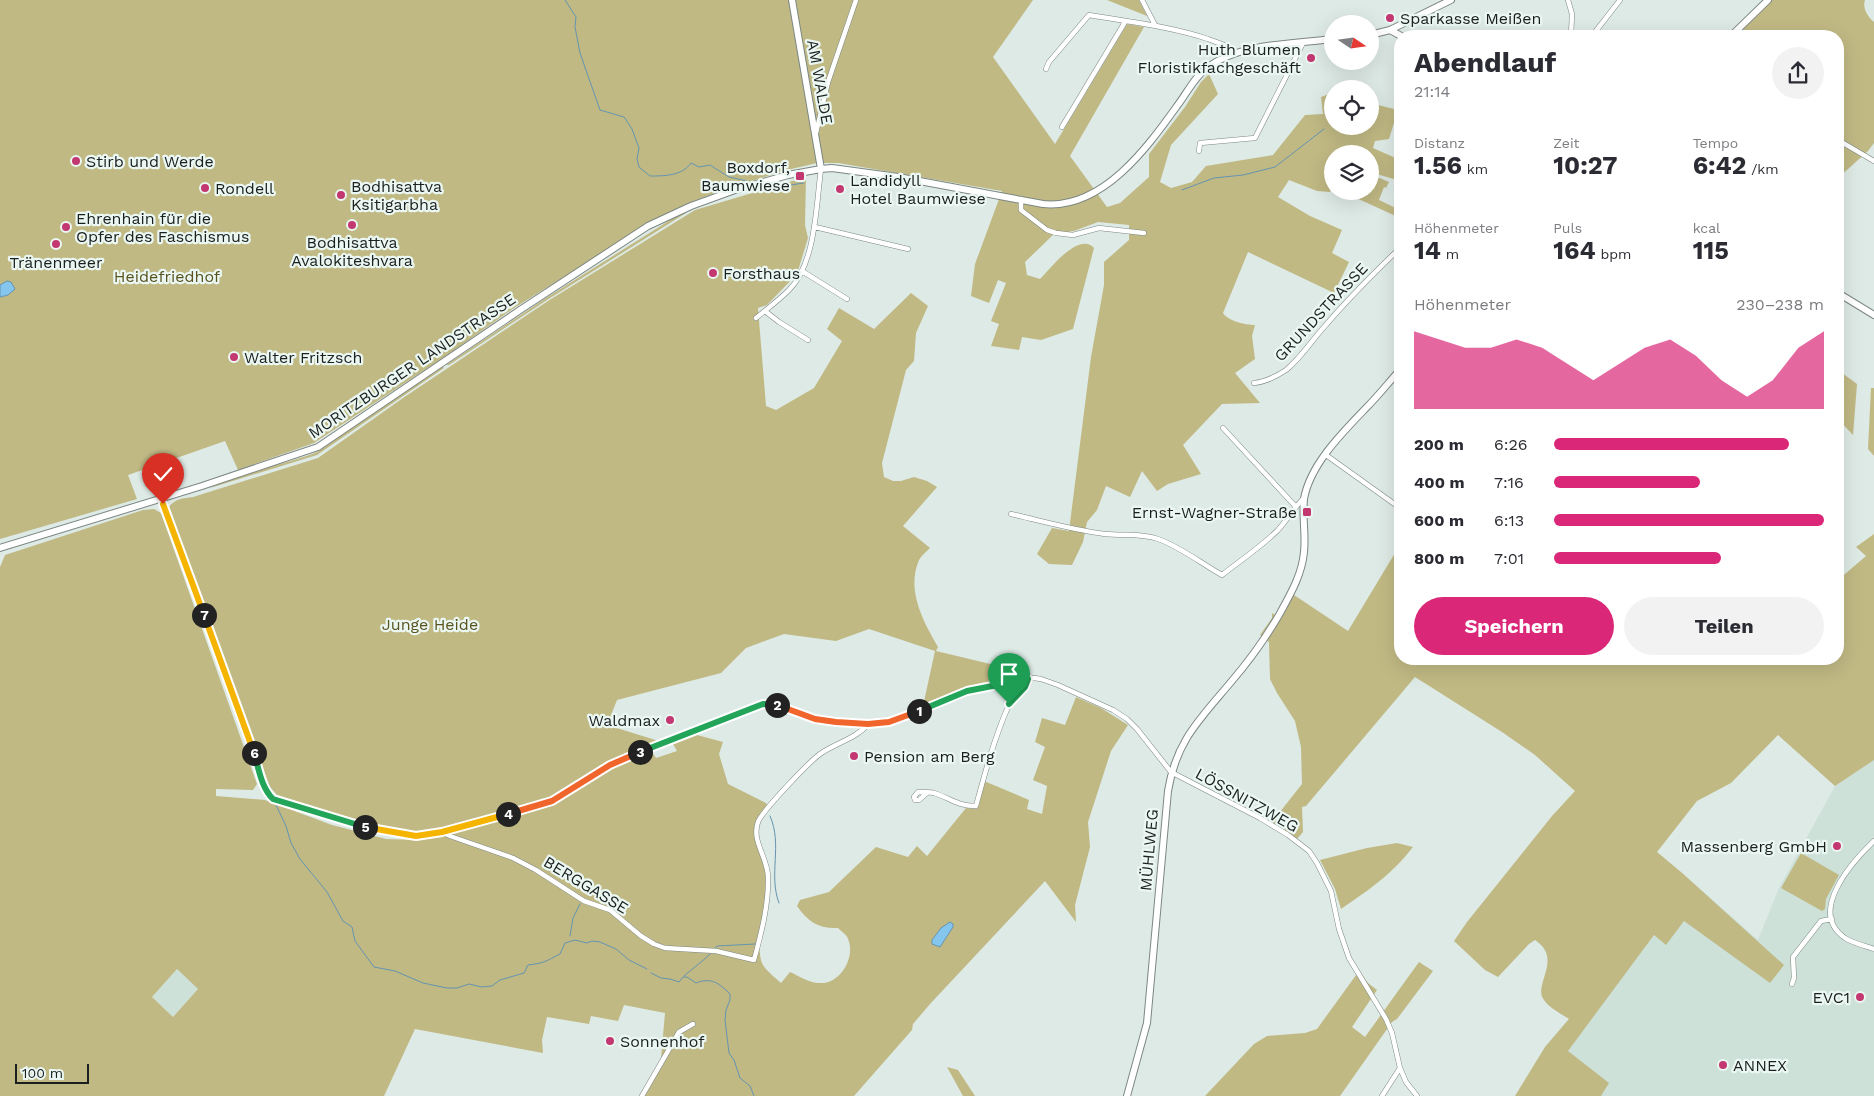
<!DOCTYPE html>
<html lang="de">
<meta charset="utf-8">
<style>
body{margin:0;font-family:"Work Sans",sans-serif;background:#f2f2f3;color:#2b2b33;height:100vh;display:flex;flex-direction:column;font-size:19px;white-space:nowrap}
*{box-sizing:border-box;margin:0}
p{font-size:16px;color:#7c7c81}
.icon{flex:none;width:28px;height:28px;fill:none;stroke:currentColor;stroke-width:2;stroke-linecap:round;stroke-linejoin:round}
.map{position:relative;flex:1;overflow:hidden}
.details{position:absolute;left:1394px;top:30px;width:450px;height:635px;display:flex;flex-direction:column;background:#fff;border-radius:20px;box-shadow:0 5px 20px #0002}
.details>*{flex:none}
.needle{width:32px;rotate:103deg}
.buttons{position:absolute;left:1324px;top:15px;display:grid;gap:10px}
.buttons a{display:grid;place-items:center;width:55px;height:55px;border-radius:50%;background:#fff;box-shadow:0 5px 20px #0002;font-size:25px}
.scale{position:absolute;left:15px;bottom:12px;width:74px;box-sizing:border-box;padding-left:5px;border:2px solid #1b1f1e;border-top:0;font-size:14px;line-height:18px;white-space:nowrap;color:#1b1f1e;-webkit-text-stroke:4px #ebf7f2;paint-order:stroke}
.pin{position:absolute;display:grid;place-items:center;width:42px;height:42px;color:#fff;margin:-51px -21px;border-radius:50% 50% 50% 0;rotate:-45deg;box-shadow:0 0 5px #0007}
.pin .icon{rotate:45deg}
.km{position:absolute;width:25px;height:25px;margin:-12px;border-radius:50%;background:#222;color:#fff;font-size:14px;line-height:25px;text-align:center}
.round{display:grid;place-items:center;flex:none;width:52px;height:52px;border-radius:26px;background:#f2f2f3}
.summary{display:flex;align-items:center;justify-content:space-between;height:85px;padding:0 20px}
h1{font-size:28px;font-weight:700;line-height:38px}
.metrics{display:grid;grid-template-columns:repeat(3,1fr);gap:8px;height:85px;padding:5px 20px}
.metrics div{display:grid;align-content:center}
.metrics b{font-size:25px;font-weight:700}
.metrics small{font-size:14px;font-weight:400}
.metrics p{font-size:14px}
.chart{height:140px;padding:10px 20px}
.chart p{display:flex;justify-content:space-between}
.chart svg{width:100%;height:90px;margin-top:5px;fill:#db2777;opacity:.7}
.primary-button{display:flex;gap:10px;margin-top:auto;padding:10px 20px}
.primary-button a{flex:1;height:58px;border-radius:30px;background:#db2777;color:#fff;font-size:20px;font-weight:700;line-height:58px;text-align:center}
.primary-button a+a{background:#f2f2f3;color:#2b2b33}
ul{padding:0 20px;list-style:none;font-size:16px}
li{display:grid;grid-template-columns:80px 60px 1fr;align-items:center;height:38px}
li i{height:12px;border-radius:6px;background:#db2777}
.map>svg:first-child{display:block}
.built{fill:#cde1d9}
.green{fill:#c0b984;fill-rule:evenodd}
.water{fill:#85c6ef;stroke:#6594b0}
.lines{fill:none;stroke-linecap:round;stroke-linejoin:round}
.stream{stroke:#6594b0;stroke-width:1}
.street-casing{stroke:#7c8783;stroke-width:5.5}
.secondary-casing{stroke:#7c8783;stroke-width:8}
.street{stroke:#fff;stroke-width:4.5}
.secondary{stroke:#fff;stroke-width:6}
.split-1-casing{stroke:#fff;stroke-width:10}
.split-2-casing{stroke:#fff;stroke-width:10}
.split-3-casing{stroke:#fff;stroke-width:10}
.split-4-casing{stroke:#fff;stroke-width:10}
.split-5-casing{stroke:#fff;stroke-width:10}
.split-6-casing{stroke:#fff;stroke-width:10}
.split-7-casing{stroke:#fff;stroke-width:10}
.split-8-casing{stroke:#fff;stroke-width:10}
.split-1{stroke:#22a559;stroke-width:6}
.split-2{stroke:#f0652b;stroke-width:6}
.split-3{stroke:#22a559;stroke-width:6}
.split-4{stroke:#f0652b;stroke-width:6}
.split-5{stroke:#f5b400;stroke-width:6}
.split-6{stroke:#22a559;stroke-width:6}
.split-7{stroke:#f5b400;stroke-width:6}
.split-8{stroke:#f5b400;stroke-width:6}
.poi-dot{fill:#c33870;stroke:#ebf7f2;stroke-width:2}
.labels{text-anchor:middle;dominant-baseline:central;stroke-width:4.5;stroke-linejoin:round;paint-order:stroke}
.poi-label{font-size:16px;fill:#1b1f1e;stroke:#ebf7f2;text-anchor:start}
.street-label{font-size:16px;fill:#1b1f1e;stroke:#ebf7f2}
.park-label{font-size:16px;fill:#5a5320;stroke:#ebf7f2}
</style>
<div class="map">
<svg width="1874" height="1096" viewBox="0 0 1874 1096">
<rect width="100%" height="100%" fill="#deeae5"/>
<path class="built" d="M1874,760V1096H1550L1545,1047L1599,983L1681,872L1758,940L1779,888L1835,786Z
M177,969L198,989L173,1017L152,997Z"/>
<path class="green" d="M0,0H1033L993,57L1055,144L1127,24L1144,27L1070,156L1107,207L1120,203L1149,177V154L1185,107L1201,82L1209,74L1218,94L1171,145L1160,182L1171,188L1192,182L1206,166L1273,155L1305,115L1323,114L1321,97L1332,93V126H1370V103L1398,110L1389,139L1375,141L1373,148L1400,160V179L1397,180L1370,172V154H1332V183L1330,192L1317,191L1289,180L1278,197L1310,216L1342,230L1332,253L1349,262L1334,293L1248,252L1223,313C1228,321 1245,325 1255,325L1252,336L1255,359L1235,373L1260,403L1222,404L1183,445L1201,474L1168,484L1157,491L1142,471L1130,497L1106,486L1097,510L1087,522L1083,542L1072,565L1049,564L1037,554L1052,528L1069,531L1091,357L1104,285V262L1129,240V225L1098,222L1074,231L1054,234L1025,262L1027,275L1040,279C1050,269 1079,231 1094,248L1073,329L1041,340L1022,337L1019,350L991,346L999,324L991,321L1006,283L998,280L989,303L971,296L975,264L1002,191L838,163H817L787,170L720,191L689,203L615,245L514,308L453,351L314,443L238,470L225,441L128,475L137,499L0,539Z
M1107,0H1139L1147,16Z
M1772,0H1865C1862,8 1868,17 1874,22V143L1868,151L1838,178V36H1735Z
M1370,174L1389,182L1386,188L1384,187L1379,200L1400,210V218L1341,191H1370Z
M806,177L805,225L808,238L797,274L767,305L758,308L766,406L776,410L814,388L842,341L827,329L839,308L874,329L911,293L928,306L916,333L914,361L906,370L882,463L884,477L893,481H901L914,477L927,481L937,487L903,526L930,548C926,552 921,556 919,560C906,590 923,621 938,647L936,651L1003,667L1025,674L1023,678L923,706L935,651L869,629L836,641L784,634L746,648L721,673L617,700L607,725L662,742L608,762L569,788L550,798L440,830L418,833L384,829L277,795L270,787L168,508C174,499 183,498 193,497L318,458L403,398L548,301L695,210Z
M686,210V213L547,300L449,365H446L546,298Z
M442,366L444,368L317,455L210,488C243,470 283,466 317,452Z
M1838,370L1857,384L1853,435L1838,419Z
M1871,388H1874V456L1868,449Z
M154,509L161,513L257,784L253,790L216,789V796L265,800L332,825L386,839L416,840L554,803L611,767L633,757L652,752L656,758L677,751L673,744L697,735L723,742L719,754L728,784L766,803L769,809C746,837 764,841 769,869C770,875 767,882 767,888C764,910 756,938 761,960C763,969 775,977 781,983L790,972C799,976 809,983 819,983C840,985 856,957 848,939C847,935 841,931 838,928C819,929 808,922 797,906L800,900L829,892L876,847L908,857L917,846L927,856L966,808L977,809L984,781L1029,800L1027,809L1042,814L1047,786L1033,780L1045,747L1035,742L1042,718L1065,725L1076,697L1101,708L1128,725L1111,751L1088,822L1090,847L1075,905L1076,922L1045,881L930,1004L913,1024L912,1030L854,1096H644L663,1062L661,1059L665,1013L624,1005L618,1021L591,1016L589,1024L547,1017L542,1040L543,1053L415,1029L384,1096H0V567L5,555L143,510ZM177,969L198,989L173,1017L152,997Z
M1874,534V760L1835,786L1778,735L1731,783L1697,801L1657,852L1681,872L1784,965L1770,983L1684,921L1666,945L1654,935L1568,1051L1609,1083L1601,1096H1515L1545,1047L1569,1019C1562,1014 1549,1008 1544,1000C1532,985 1564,959 1535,940L1529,944L1498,977L1485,970L1454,941L1467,922L1552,816L1575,791L1535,755L1502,732L1415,677L1306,806L1302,807L1303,832L1297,839L1272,822L1302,784L1301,747L1295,721L1277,693L1270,679L1269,642L1260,635L1272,618V613L1280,618L1294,595L1348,631L1395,553L1400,556V659H1838V580L1866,556L1856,547Z
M1397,843L1413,847C1391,875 1370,889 1341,909L1335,889L1320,860L1367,848Z
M1801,853L1839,875L1826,899L1825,909L1822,911L1781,888Z
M1419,962L1433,971L1397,1019L1392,1022L1340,1096H1205L1254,1044L1267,1036L1305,1033L1317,1029L1359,971L1368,983L1377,990L1352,1027L1365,1037Z
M947,1067L958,1070L975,1096H963Z"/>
<path class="water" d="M7,281L11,282L15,289L8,295L0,297V285Z
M950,922L953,924V927L940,947L932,944V940L941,928Z"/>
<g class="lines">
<path class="stream" d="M565,0L576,17L575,27L580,53L600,110L624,117L632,129L639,148L637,159L639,167L650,176C664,176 682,176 691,163L699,167L710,165L729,177L747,181
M1182,190L1214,178L1243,175L1275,167L1324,129
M751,191L804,183
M254,740L265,778L275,797
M276,805L286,826L291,843L300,859L327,892L343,921L352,927L355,941L374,967L395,971L423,983L447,988H457L469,984L482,987L492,986L500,980L524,973L528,965C545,963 546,961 560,954L565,943L575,940L587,943L592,941L600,942L616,949L629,960L647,969
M770,816C783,845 768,874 779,903
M570,936L573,918L580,904
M715,948L717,946L755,944
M651,973L661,978L670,979L679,982L683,977H687L696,983C711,977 719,983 730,994V1000L726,1010L725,1020L729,1053L734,1060L740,1078L750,1086L754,1096
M684,976C693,968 702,962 710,954"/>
<g class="street-casing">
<path id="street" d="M1142,0L1155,25
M1568,0L1572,14L1571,36
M1592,36L1620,0
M1046,69L1049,62L1089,15C1129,22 1169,26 1208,39C1218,43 1228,45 1236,52
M1397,107L1400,84
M1062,127L1125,22
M816,133L828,82L856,0
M1838,140L1874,161
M1199,151L1200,143L1255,138L1303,43
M1021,199V210L1047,230L1056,233L1073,235L1099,228L1144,233
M815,227L908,249
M802,271L847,299
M765,311L779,322L808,340
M756,318C767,309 779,300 789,290C816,263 816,205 821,169
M1254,383C1265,382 1277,376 1286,370C1301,358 1312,340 1325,326C1348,299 1374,273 1400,248
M1223,428L1296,507
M1326,455L1400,508
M161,498L221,658L262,781L267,793L273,799L374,830L416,836L442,832L552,801L610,765L631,755L647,750L763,704L781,706L815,719L836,722L868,724L889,722L967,691L1034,678L1041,679L1058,685L1113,710L1127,719L1137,729L1171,772L1260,818L1288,835L1309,851L1317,863L1331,891L1339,929L1349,958L1386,1019L1392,1033L1400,1068L1406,1082L1417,1096
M1011,514C1042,521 1073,530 1105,534C1124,536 1140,533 1158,539C1179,546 1202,564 1222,575C1241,560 1261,547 1278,530C1287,520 1293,509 1303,499
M1002,664L1025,673L1028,675V679
M927,793L919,800H915L914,797L918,792C923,792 929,792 934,793C950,798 957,806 976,806C985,773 994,739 1008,707C1013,696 1023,690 1028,679
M442,832L450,836L513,858L536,870L584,901L610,910L641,936L654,944L665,948L716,951L754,960C761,934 769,904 768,877C768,858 751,841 758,822C762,811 809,762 820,754C835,743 856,739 868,724
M1874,841C1852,862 1807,912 1845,938C1853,943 1865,946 1874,949
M1792,984L1794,978L1793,957L1821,921L1832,919
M642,1096L679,1032L693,1024
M1382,1096L1400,1068"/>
</g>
<g class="secondary-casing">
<path id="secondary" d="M792,0L821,169
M1390,30L1401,36
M1370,35L1390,30L1451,0
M1731,36L1768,0
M1838,293L1874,315
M0,548L202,486L318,447L520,310L648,226L691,206L735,190L788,175L821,169L832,168L898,177L1043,204C1102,210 1147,148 1177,106C1187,93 1195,76 1208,67C1241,43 1293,44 1332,39
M1127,1096L1147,1023L1168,791C1176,741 1200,719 1231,682C1249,661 1265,639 1279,615C1290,595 1302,575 1304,552C1306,534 1302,517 1304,499C1310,464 1344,431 1367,407C1379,395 1389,382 1400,370"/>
</g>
<use href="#street" class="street"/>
<use href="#secondary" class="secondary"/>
</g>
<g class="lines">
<g class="split-1-casing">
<path id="split-1" d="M919,711L967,691L1028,679L1025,687L1009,704"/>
</g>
<g class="split-2-casing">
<path id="split-2" d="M777,705L815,719L836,722L868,724L889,722L919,711"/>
</g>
<g class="split-3-casing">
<path id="split-3" d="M640,752L763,704L777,705"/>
</g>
<g class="split-4-casing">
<path id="split-4" d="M508,814L552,801L610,765L640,752"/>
</g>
<g class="split-5-casing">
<path id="split-5" d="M365,827L416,836L442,832L508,814"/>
</g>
<g class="split-6-casing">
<path id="split-6" d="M254,753C259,769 261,787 273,799L365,827"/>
</g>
<g class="split-7-casing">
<path id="split-7" d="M204,615L254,753"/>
</g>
<g class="split-8-casing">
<path id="split-8" d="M163,504L204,615"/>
</g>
<use href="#split-1" class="split-1"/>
<use href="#split-2" class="split-2"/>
<use href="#split-3" class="split-3"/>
<use href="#split-4" class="split-4"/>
<use href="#split-5" class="split-5"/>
<use href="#split-6" class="split-6"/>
<use href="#split-7" class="split-7"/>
<use href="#split-8" class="split-8"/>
</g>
<g class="poi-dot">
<circle cx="1390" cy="18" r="5"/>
<circle cx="1311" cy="58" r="5"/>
<circle cx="76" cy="161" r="5"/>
<rect x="795" y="171" width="10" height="10" rx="2.5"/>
<circle cx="205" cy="188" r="5"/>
<circle cx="840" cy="189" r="5"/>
<circle cx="341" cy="195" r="5"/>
<circle cx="352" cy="225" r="5"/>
<circle cx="66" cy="227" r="5"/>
<circle cx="56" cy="244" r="5"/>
<circle cx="713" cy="273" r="5"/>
<circle cx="234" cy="357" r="5"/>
<rect x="1302" y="507" width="10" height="10" rx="2.5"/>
<circle cx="670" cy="720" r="5"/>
<circle cx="854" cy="756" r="5"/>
<circle cx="1837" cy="846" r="5"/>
<circle cx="1860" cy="997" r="5"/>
<circle cx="610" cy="1041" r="5"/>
<circle cx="1723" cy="1065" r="5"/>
</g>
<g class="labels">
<g class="poi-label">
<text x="1400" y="18">Sparkasse Meißen</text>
<text x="1301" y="49" text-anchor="end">Huth Blumen<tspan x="1301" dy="18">Floristikfachgeschäft</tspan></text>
<text x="86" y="161">Stirb und Werde</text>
<text x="790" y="167" text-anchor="end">Boxdorf,<tspan x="790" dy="18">Baumwiese</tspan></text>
<text x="850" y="180">Landidyll<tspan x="850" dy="18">Hotel Baumwiese</tspan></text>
<text x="351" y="186">Bodhisattva<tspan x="351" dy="18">Ksitigarbha</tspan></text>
<text x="215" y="188">Rondell</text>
<text x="76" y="218">Ehrenhain für die<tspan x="76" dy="18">Opfer des Faschismus</tspan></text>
<text x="352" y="242" text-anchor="middle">Bodhisattva<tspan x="352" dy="18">Avalokiteshvara</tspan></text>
<text x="56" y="262" text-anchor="middle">Tränenmeer</text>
<text x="723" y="273">Forsthaus</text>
<text x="244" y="357">Walter Fritzsch</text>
<text x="1297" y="512" text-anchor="end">Ernst-Wagner-Straße</text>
<text x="660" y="720" text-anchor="end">Waldmax</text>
<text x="864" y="756">Pension am Berg</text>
<text x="1827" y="846" text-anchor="end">Massenberg GmbH</text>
<text x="1850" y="997" text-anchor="end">EVC1</text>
<text x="620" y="1041">Sonnenhof</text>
<text x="1733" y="1065">ANNEX</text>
</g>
<g class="street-label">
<text transform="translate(820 82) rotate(80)">AM WALDE</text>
<text transform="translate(1321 312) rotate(-47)">GRUNDSTRASSE</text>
<text transform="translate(412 366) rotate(-34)">MORITZBURGER LANDSTRASSE</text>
<text transform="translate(1247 800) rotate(29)">LÖSSNITZWEG</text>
<text transform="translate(1149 850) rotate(-85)">MÜHLWEG</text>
<text transform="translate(586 885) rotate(31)">BERGGASSE</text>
</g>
<g class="park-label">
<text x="167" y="276">Heidefriedhof</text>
<text x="430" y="624">Junge Heide</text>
</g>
</g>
</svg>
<div class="buttons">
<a><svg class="needle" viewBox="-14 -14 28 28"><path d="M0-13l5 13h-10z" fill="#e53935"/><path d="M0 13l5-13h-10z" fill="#7c7c81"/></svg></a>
<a><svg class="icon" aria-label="locate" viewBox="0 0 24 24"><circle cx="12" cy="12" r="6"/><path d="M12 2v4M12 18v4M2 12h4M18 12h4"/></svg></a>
<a><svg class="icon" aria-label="layers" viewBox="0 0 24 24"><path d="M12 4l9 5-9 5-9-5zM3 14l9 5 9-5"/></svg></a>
</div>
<div class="scale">100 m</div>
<div class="pin" style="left:1009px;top:704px;background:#1e9e55"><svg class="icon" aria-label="arrive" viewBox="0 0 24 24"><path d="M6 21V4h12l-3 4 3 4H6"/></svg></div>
<div class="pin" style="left:163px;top:504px;background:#d93025"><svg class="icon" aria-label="check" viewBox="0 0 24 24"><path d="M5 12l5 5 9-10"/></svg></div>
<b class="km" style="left:919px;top:711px">1</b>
<b class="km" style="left:777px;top:705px">2</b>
<b class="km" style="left:640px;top:752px">3</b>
<b class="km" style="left:508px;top:814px">4</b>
<b class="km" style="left:365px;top:827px">5</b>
<b class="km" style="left:254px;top:753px">6</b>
<b class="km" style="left:204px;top:615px">7</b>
<section class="details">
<div class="summary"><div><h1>Abendlauf</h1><p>21:14</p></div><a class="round"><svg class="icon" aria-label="share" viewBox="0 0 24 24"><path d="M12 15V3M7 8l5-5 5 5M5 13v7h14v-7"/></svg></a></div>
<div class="metrics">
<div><p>Distanz</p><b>1.56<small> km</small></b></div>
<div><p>Zeit</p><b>10:27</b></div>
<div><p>Tempo</p><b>6:42<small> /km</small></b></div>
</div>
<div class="metrics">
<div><p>Höhenmeter</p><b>14<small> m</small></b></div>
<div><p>Puls</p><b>164<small> bpm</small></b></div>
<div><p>kcal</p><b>115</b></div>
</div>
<div class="chart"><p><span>Höhenmeter</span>230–238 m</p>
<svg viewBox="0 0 160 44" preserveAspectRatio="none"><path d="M0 44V6L10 10L20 14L30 14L40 10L50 14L60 22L70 30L80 22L90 14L100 10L110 18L120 30L130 38L140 30L150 14L160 6V44z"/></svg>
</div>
<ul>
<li><b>200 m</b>6:26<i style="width:87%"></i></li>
<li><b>400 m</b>7:16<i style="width:54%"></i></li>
<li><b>600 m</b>6:13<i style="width:100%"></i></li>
<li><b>800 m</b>7:01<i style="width:62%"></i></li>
</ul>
<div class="primary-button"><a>Speichern</a><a>Teilen</a></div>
</section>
</div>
